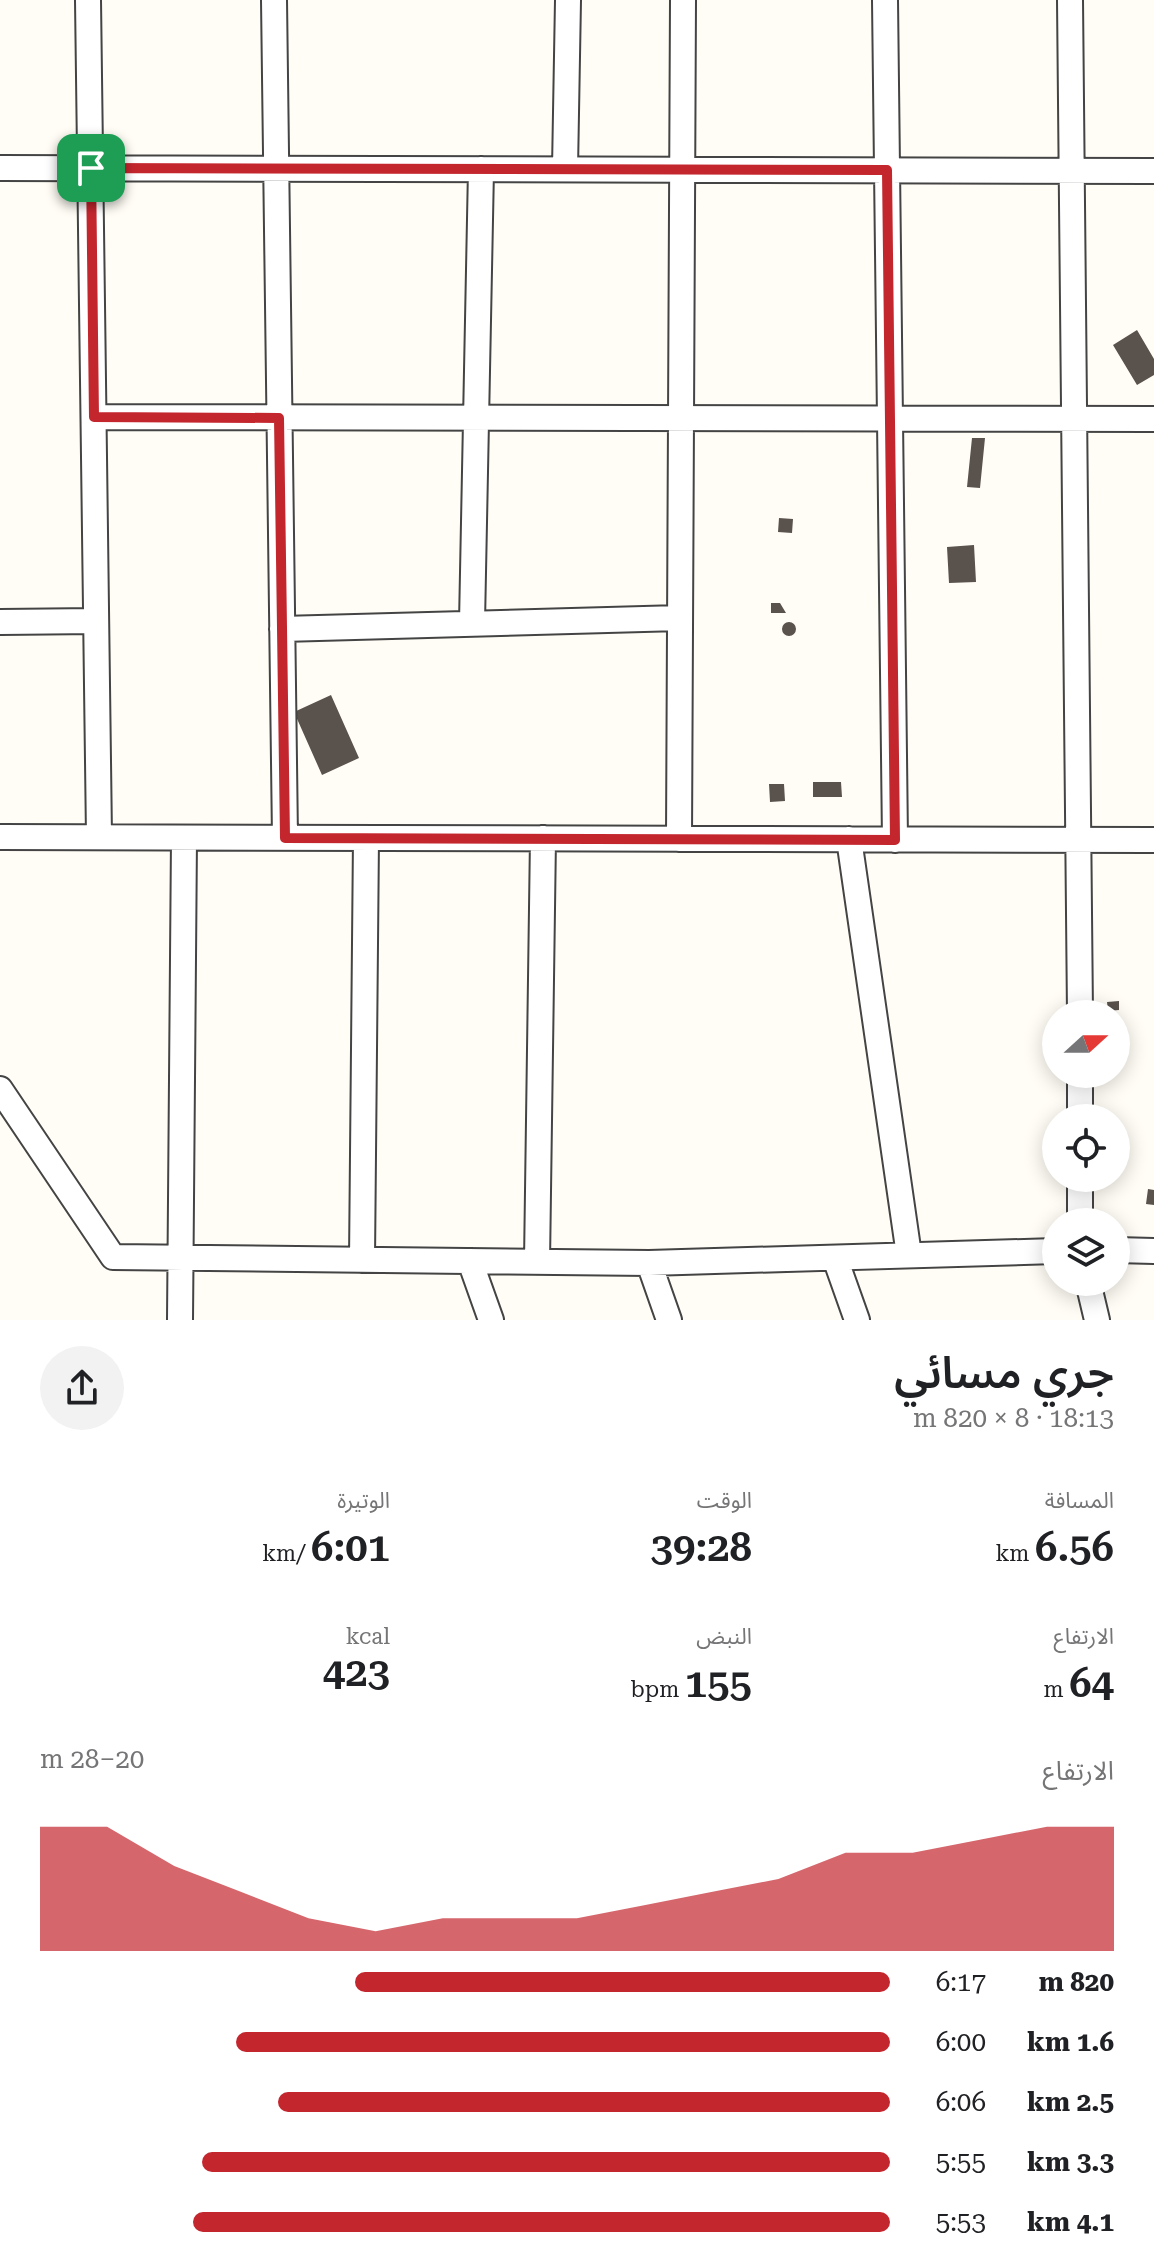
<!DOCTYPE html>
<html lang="ar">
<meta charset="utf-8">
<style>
body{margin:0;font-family:"Roboto Serif","Noto Sans Arabic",serif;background:#f2f2f2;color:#202124;direction:rtl;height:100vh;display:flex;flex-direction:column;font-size:30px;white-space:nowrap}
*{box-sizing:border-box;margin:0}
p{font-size:26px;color:#757577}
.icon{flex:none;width:44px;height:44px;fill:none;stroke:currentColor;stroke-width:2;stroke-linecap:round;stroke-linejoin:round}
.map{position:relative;height:1320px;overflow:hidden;direction:ltr}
.sheet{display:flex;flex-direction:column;background:#fff;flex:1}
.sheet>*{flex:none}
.needle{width:52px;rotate:69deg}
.controls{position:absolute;left:1042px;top:1000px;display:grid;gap:16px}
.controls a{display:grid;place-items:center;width:88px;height:88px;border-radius:50%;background:#fff;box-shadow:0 4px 20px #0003;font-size:40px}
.pin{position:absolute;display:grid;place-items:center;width:68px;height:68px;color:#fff;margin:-34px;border-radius:16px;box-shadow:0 4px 12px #0006}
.round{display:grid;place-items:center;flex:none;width:84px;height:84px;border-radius:42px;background:#f2f2f2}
.head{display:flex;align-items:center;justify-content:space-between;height:136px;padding:0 40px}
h1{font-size:44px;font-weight:600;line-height:60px}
.stats{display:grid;grid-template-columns:repeat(3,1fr);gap:12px;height:136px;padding:8px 40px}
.stats div{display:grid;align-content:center}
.stats b{font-size:40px;font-weight:600}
.stats small{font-size:22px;font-weight:400}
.stats p{font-size:22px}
.chart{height:224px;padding:16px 40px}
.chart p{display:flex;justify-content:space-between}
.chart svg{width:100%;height:144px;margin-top:8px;fill:#c4262e;opacity:.7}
ul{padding:0 40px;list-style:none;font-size:26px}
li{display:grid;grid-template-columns:128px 96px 1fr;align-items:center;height:60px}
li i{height:20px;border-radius:10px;background:#c4262e}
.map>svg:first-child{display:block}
.building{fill:#5a524d}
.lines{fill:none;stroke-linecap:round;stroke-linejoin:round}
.minor-casing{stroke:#444;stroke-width:28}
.minor{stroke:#fff;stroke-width:24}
.route-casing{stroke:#fff;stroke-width:16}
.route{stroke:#c4262e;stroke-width:10}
</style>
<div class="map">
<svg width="1154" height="1320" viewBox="0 0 1154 1320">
<rect width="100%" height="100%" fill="#fffdf5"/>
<path class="building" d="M1137,330L1154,359V375L1137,385L1113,345Z
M972,438H985L980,488L967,487Z
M779,518L793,519L792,533L778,532Z
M974,545L976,582L949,583L947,547Z
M771,603H780L786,613H771Z
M782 629a7 7 0 1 1 14 0a7 7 0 1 1-14 0Z
M331,695L359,758L322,775L294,712Z
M813,782H841L842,797H813Z
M769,784H784L785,801L770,802Z
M1119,1001V1010L1108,1011L1107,1002Z
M1148,1189L1154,1190V1205L1146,1204Z"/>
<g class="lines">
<g class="minor-casing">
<path id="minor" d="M88,0L99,837
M274,0L285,838
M885,0L895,840
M1070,0L1080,1014
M0,168L1154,171
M565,169L568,0
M94,417L1154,419
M0,622L96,621
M472,623L481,169
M282,629L680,618
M0,837L1154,840
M679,839L683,0
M849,839L909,1255
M1080,1074V1118
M0,1089L113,1257L649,1263L1056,1251
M1080,1178V1222
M1116,1250L1154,1251
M835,1258L857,1320
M362,1260L366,838
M470,1261L491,1320
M537,1262L543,838
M649,1263L669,1320
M1088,1282L1097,1320
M180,1320L184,838"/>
</g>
<use href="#minor" class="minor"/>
</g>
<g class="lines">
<g class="route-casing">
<path id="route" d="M91,168L887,170L895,840L285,838L279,418L94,417Z"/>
</g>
<use href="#route" class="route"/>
</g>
</svg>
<div class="controls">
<a><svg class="needle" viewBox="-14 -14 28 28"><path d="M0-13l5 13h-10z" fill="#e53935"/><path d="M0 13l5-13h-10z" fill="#757577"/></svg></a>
<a><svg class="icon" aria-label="locate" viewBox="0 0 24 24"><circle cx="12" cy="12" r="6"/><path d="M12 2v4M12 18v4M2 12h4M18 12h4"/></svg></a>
<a><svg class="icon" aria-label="layers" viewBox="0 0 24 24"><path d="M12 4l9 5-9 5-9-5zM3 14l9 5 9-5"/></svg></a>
</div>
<div class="pin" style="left:91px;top:168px;background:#1e9e55"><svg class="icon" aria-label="arrive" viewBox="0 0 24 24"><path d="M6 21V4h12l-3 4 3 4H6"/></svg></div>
</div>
<section class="sheet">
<div class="head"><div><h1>جري مسائي</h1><p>18:13 · 8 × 820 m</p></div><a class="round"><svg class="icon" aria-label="share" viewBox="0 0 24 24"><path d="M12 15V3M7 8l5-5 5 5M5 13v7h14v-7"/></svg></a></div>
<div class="stats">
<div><p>المسافة</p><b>6.56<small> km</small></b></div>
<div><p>الوقت</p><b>39:28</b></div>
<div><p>الوتيرة</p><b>6:01<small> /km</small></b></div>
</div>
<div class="stats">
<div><p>الارتفاع</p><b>64<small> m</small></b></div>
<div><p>النبض</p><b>155<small> bpm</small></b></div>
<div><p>kcal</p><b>423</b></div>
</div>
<div class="chart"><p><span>الارتفاع</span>20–28 m</p>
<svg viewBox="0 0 160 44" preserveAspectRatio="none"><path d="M0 44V6L10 6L20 18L30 26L40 34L50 38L60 34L70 34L80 34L90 30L100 26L110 22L120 14L130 14L140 10L150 6L160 6V44z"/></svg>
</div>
<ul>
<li><b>820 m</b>6:17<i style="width:63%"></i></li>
<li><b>1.6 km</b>6:00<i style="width:77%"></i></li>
<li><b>2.5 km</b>6:06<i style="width:72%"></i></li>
<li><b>3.3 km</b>5:55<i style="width:81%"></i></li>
<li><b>4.1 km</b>5:53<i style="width:82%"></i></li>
</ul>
</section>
